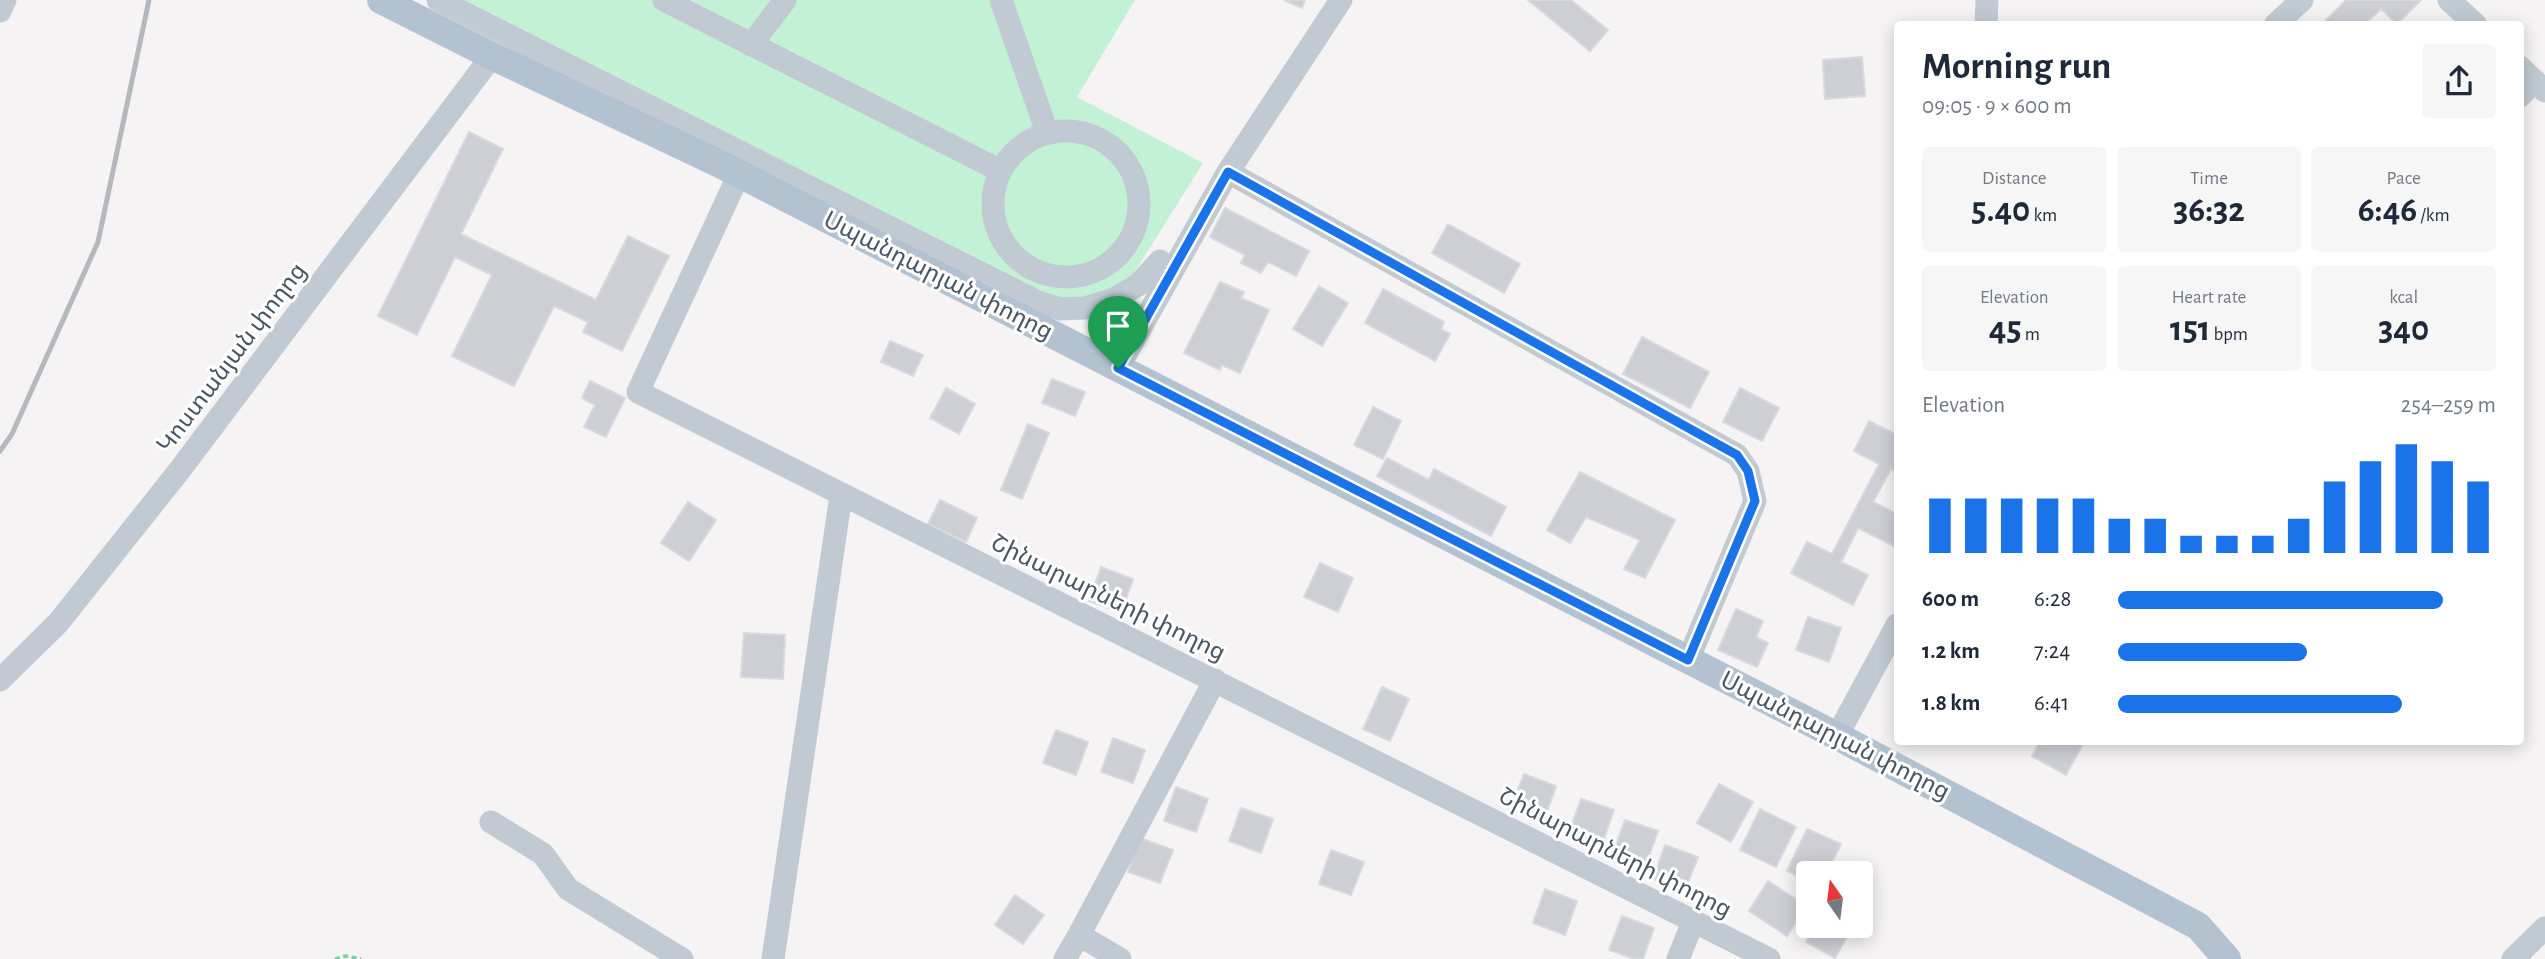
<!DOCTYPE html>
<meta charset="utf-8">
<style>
body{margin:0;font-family:"Alegreya Sans","Noto Sans Armenian",sans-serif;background:#f6f6f7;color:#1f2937;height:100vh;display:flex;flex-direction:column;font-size:26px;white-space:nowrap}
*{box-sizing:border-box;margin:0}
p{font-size:23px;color:#747a83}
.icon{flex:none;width:38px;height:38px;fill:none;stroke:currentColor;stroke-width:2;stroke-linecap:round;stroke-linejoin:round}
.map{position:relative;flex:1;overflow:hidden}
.details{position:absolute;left:1894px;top:21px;width:630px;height:724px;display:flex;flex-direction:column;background:#fff;border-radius:7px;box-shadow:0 4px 18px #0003}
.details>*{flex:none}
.needle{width:46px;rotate:346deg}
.tools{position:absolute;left:1796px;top:861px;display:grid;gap:14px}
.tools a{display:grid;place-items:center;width:77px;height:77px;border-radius:7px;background:#fff;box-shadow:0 4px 18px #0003;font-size:35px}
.pin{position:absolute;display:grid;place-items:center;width:60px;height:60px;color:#fff;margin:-72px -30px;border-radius:50% 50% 50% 0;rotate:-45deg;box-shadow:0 0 7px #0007}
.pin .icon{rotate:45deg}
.round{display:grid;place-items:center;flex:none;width:74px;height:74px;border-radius:7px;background:#f6f6f7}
.summary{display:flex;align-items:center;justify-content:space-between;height:119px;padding:0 28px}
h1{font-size:38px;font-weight:700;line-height:52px}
.figures{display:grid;grid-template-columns:repeat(3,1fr);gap:10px;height:119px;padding:7px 28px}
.figures div{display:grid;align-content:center;border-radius:7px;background:#f6f6f7;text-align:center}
.figures b{font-size:35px;font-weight:700}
.figures small{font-size:19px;font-weight:400}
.figures p{font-size:19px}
.chart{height:196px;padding:14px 28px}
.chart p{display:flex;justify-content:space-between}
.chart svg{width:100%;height:126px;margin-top:7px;stroke:#1a73e8;stroke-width:6}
ul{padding:0 28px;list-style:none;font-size:23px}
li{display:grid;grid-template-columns:112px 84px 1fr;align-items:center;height:52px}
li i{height:18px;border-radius:9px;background:#1a73e8}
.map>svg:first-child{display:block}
.green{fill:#c3f1d5}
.building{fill:#cdcfd5;stroke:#d7d9de;stroke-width:2}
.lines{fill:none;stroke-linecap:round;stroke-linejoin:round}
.path{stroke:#7ad0a6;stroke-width:3.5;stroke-dasharray:5 3.5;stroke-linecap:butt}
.minor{stroke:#c1cad2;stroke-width:23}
.major{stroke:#b3c2d1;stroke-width:28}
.rail{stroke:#b5b8bd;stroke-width:5}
.route-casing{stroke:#fff;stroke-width:14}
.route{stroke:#1a73e8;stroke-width:9}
.labels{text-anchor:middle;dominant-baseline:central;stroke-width:6;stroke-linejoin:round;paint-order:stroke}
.street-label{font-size:24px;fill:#4a5661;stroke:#fff}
</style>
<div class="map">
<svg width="2545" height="959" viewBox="0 0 2545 959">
<rect width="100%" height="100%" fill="#f5f3f3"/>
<path class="green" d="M454,0H1135L1077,97L1203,163L1129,281L1062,307Z"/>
<path class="building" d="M1284,0H1305L1302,8Z
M1528,0H1571L1608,30L1590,51Z
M2346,0H2421L2397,24L2381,9L2365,24H2322Z
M1862,57L1865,96L1825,99L1823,60Z
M469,132L503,149L461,234L596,300L628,236L669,256L622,351L583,332L588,322L554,306L514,386L452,356L492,275L455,257L417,335L378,316Z
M1225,208L1309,251L1296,276L1268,262L1261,273L1241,263L1245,255L1210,237Z
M1448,224L1520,264L1504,293L1432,253Z
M1220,282L1244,292L1241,298L1269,310L1240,373L1222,365L1220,370L1184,353Z
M1319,286L1348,303L1322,346L1293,329Z
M1383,289L1444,322L1441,329L1450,334L1435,361L1365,323Z
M1642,337L1709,372L1690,408L1623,374Z
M890,341L923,355L913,376L881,362Z
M1052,379L1085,392L1075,416L1042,403Z
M590,381L625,398L606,437L584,427L595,405L582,398Z
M946,388L975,404L959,434L930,418Z
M1740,388L1779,408L1762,441L1723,422Z
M1373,407L1401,421L1383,459L1354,445Z
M1869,421L1897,435V473L1891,469L1873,502L1897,514V546L1896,547L1858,528L1841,562L1868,575L1853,605L1791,573L1807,542L1832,554L1879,464L1854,451Z
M1028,424L1049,433L1022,499L1001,490Z
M1387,458L1429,480L1434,469L1506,507L1491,536L1377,476Z
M1580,472L1675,520L1645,578L1624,569L1640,540L1586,517L1570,543L1547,530Z
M940,500L977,518L966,542L928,524Z
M688,502L716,520L689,561L661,543Z
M1320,563L1353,578L1338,612L1304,597Z
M1101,567L1133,579L1121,613L1089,601Z
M1736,609L1763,621L1756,637L1768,643L1757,667L1718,650Z
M1808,617L1841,628L1829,662L1796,650Z
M744,633L785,635L783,679L741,677Z
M1382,687L1409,699L1390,741L1363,729Z
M1056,730L1088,742L1076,775L1043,763Z
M1113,738L1145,750L1133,783L1101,772Z
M2040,742H2084L2066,775L2032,756Z
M1524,774L1556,786L1544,820L1511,808Z
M1719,784L1753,802L1731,842L1697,823Z
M1176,787L1208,799L1196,832L1164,821Z
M1581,799L1614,810L1602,844L1569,832Z
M1241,808L1273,819L1261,853L1229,841Z
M1760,809L1796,827L1776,867L1740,850Z
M1625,820L1658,831L1646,865L1613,853Z
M1807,829L1841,844L1827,873H1808V881L1787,871Z
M1140,838L1173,850L1160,883L1128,872Z
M1665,845L1698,857L1685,890L1653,879Z
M1331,850L1364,862L1351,895L1319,884Z
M1768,881L1806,906L1787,936L1749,911Z
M1545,889L1577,901L1565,935L1533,923Z
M1015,895L1044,915L1023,944L995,925Z
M1622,916L1654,928L1643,959H1635L1609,950Z
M1815,926H1836L1849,933L1835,958L1806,942Z"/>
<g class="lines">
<path class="path" d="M335,959L346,956L361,959"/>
<path class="minor" d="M438,0L1038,302L1060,309L1085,308L1114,299L1138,285L1160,261
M664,0L999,170
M1001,0L1047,132
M2449,0L2475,24
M0,11L5,0
M1986,24L1987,0
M2276,24L2302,0
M751,45L785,0
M2520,67L2545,91
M2520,96L2535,81
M993 204a73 73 0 1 1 146 0a73 73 0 1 1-146 0Z
M1228,172L1737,455L1748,471L1755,501L1688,660
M739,174L638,392L1769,959
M1118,368L1228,172L1341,0
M0,680L58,623L179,471L492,56
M1837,736L1897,625
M491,822L543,854L568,889L682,959
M773,959L841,495
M1065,959L1079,935
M1120,959L1079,935L1215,680
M1678,959L1693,922
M2513,959L2545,928"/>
<path class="major" d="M381,0L492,56L720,164L1837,736L2198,926L2227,959"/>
<path class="rail" d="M0,451L12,434L98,242L149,0"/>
</g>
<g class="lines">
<g class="route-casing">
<path id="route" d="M1228,172L1737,455L1748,471L1755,501L1688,660L1118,368Z"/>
</g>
<use href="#route" class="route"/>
</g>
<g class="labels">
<g class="street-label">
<text transform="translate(938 276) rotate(27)">Սպանդարյան փողոց</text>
<text transform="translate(232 358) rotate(-53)">Կոստանյան փողոց</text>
<text transform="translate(1108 598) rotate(26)">Շինարարների փողոց</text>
<text transform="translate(1835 736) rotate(27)">Սպանդարյան փողոց</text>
<text transform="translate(1615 853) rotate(27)">Շինարարների փողոց</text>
</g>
</g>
</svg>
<div class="tools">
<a><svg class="needle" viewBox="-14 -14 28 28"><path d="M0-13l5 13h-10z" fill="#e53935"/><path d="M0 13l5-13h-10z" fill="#747a83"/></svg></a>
</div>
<div class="pin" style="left:1118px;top:368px;background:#1e9e55"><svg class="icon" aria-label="arrive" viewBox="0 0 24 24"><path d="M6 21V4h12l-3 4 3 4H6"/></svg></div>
<section class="details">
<div class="summary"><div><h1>Morning run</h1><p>09:05 · 9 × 600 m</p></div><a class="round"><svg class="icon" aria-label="share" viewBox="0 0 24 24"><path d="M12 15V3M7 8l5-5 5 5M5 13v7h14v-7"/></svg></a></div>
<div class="figures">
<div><p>Distance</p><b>5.40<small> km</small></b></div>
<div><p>Time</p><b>36:32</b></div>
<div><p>Pace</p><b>6:46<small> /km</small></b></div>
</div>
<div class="figures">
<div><p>Elevation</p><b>45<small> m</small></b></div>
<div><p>Heart rate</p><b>151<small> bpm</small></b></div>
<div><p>kcal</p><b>340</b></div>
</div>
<div class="chart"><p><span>Elevation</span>254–259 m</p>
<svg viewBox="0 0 160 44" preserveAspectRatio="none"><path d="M5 44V25M15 44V25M25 44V25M35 44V25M45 44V25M55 44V32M65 44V32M75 44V38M85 44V38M95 44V38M105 44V32M115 44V19M125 44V12M135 44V6M145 44V12M155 44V19"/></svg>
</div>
<ul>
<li><b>600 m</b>6:28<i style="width:86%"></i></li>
<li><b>1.2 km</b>7:24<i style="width:50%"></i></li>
<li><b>1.8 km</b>6:41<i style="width:75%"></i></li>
</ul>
</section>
</div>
